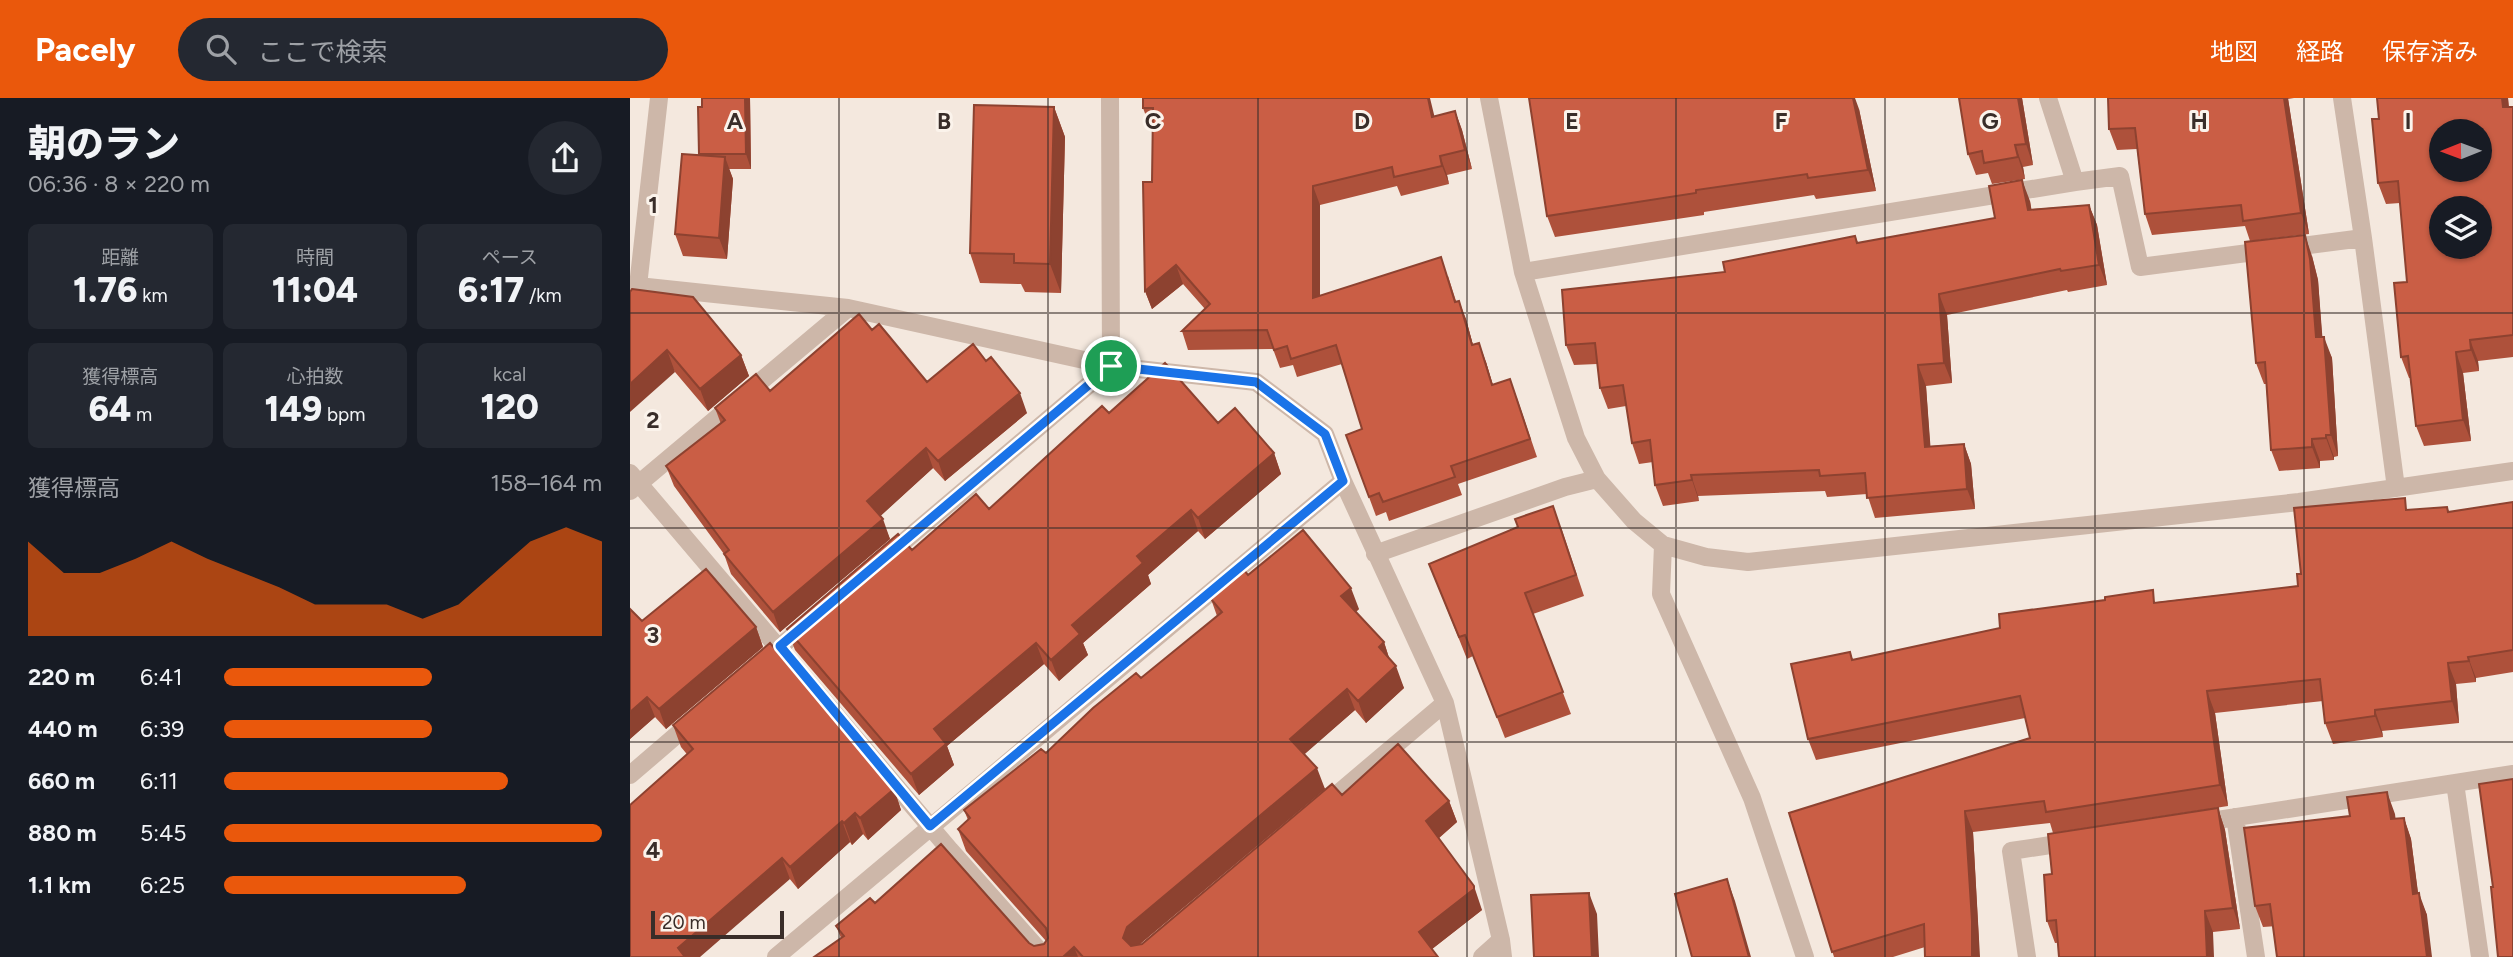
<!DOCTYPE html>
<html lang="ja">
<meta charset="utf-8">
<style>
body{margin:0;font-family:Figtree,"Noto Sans JP",sans-serif;background:#242831;color:#f1f3f6;height:100vh;display:flex;flex-direction:column;font-size:26px;white-space:nowrap}
*{box-sizing:border-box;margin:0}
p{font-size:23px;color:#9ea1a6}
.icon{flex:none;width:38px;height:38px;fill:none;stroke:currentColor;stroke-width:2;stroke-linecap:round;stroke-linejoin:round}
.map{position:relative;flex:1;overflow:hidden}
.drawer{display:flex;flex-direction:column;background:#171b24;width:630px}
.drawer>*{flex:none}
.needle{width:46px;rotate:269deg}
.buttons{position:absolute;left:1799px;top:21px;display:grid;gap:14px}
.buttons a{display:grid;place-items:center;width:63px;height:63px;border-radius:50%;background:#171b24;box-shadow:0 2px 5px #0004;font-size:35px}
.scale{position:absolute;left:21px;bottom:18px;width:133px;box-sizing:border-box;padding-left:7px;border:4px solid #392d29;border-top:0;font-size:19px;line-height:24px;white-space:nowrap;color:#392d29;-webkit-text-stroke:5px #fbf3eb;paint-order:stroke}
.pin{position:absolute;display:grid;place-items:center;width:60px;height:60px;color:#fff;margin:-30px;border:4px solid #fff;border-radius:50%;box-shadow:0 2px 7px #0007}
.round{display:grid;place-items:center;flex:none;width:74px;height:74px;border-radius:37px;background:#242831}
.overview{display:flex;align-items:center;justify-content:space-between;height:119px;padding:0 28px}
h1{font-size:38px;font-weight:800;line-height:52px}
.stats{display:grid;grid-template-columns:repeat(3,1fr);gap:10px;height:119px;padding:7px 28px}
.stats div{display:grid;align-content:center;border-radius:10px;background:#242831;text-align:center}
.stats b{font-size:35px;font-weight:800}
.stats small{font-size:19px;font-weight:400}
.stats p{font-size:19px}
.chart{height:196px;padding:14px 28px}
.chart p{display:flex;justify-content:space-between}
.chart svg{width:100%;height:126px;margin-top:7px;fill:#ea580c;opacity:.7}
ul{padding:0 28px;list-style:none;font-size:23px}
li{display:grid;grid-template-columns:112px 84px 1fr;align-items:center;height:52px}
li i{height:18px;border-radius:9px;background:#ea580c}
header{display:flex;align-items:center;gap:42px;box-sizing:border-box;height:98px;padding:0 35px;background:#ea580c;color:#fff}
header strong{font-size:33px}
nav{display:flex;gap:38px;margin-inline-start:auto;font-size:24px}
.search{width:490px;height:63px;background:#242831;display:flex;align-items:center;gap:18px;box-sizing:border-box;padding:0 24px;border-radius:38px;color:#9ea1a6;font-size:26px}
main{display:flex;flex:1;min-height:0}
.map>svg:first-child{display:block}
.lines{fill:none;stroke-linecap:round;stroke-linejoin:round}
.minor{stroke:#cdb7a9;stroke-width:18}
.wall{fill:#ae513b}
.shaded-wall{fill:#8d4230}
.building{fill:#ca5e45;stroke:#8d4230;stroke-width:2;fill-rule:evenodd}
.route-casing{stroke:#fff;stroke-width:14}
.route{stroke:#1a73e8;stroke-width:9}
.grid{fill:none;stroke:#392d29;stroke-width:2;stroke-opacity:0.55}
.grid-label{font-size:23px;text-anchor:middle;font-weight:bold;fill:#392d29;stroke:#fbf3eb;stroke-width:6;stroke-linejoin:round;paint-order:stroke}
</style>
<header>
<strong>Pacely</strong>
<div class="search"><svg class="icon" aria-label="search" viewBox="0 0 24 24"><circle cx="10" cy="10" r="6"/><path d="M15 15l6 6"/></svg>ここで検索</div>
<nav><a>地図</a><a>経路</a><a>保存済み</a></nav>
</header>
<main>
<section class="drawer">
<div class="overview"><div><h1>朝のラン</h1><p>06:36 · 8 × 220 m</p></div><a class="round"><svg class="icon" aria-label="share" viewBox="0 0 24 24"><path d="M12 15V3M7 8l5-5 5 5M5 13v7h14v-7"/></svg></a></div>
<div class="stats">
<div><p>距離</p><b>1.76<small> km</small></b></div>
<div><p>時間</p><b>11:04</b></div>
<div><p>ペース</p><b>6:17<small> /km</small></b></div>
</div>
<div class="stats">
<div><p>獲得標高</p><b>64<small> m</small></b></div>
<div><p>心拍数</p><b>149<small> bpm</small></b></div>
<div><p>kcal</p><b>120</b></div>
</div>
<div class="chart"><p><span>獲得標高</span>158–164 m</p>
<svg viewBox="0 0 160 44" preserveAspectRatio="none"><path d="M0 44V11L10 22L20 22L30 17L40 11L50 17L60 22L70 27L80 33L90 33L100 33L110 38L120 33L130 22L140 11L150 6L160 11V44z"/></svg>
</div>
<ul>
<li><b>220 m</b>6:41<i style="width:55%"></i></li>
<li><b>440 m</b>6:39<i style="width:55%"></i></li>
<li><b>660 m</b>6:11<i style="width:75%"></i></li>
<li><b>880 m</b>5:45<i style="width:100%"></i></li>
<li><b>1.1 km</b>6:25<i style="width:64%"></i></li>
</ul>
</section>
<div class="map">
<svg width="1883" height="859" viewBox="0 0 1883 859">
<rect width="100%" height="100%" fill="#f4e8de"/>
<g class="lines">
<path class="minor" d="M859,0L893,174L946,340L967,381L1004,423L1033,447L1076,459L1118,464L1669,404L1883,373
M1418,0L1445,84L1490,78L1510,169L1733,140
M1712,0L1733,140L1766,390
M893,174L1445,84
M8,188L29,0
M0,192L8,188L218,210L481,268L626,284L695,336L713,383L815,605L871,842L873,859
M0,375L320,752L415,859
M0,393L218,210
M1033,447L1031,496L1122,700L1175,859
M745,456L935,389L967,381
M258,457L481,268L480,0
M127,568L178,525
M0,677L64,622
M1825,685L1850,859
M692,709L815,605
M1605,719L1626,859
M1568,725L1883,676
M146,859L713,383
M852,859L871,842
M1397,859L1381,753L1440,744"/>
</g>
<path class="wall" d="M72,0H120L121,71H99L103,81L97,161L53,158L45,136L69,57Z
M1392,0L1403,67L1393,69L1395,81L1362,86L1358,75L1346,77L1338,56Z
M1478,0H1664L1658,1L1679,136L1620,143L1615,128L1522,137L1515,116L1507,51L1487,52L1479,31Z
M1747,0H1878L1879,9H1883V259L1848,263L1849,273L1833,275L1841,343L1794,348L1786,328L1780,280H1779L1771,259L1777,184L1770,105L1756,106L1748,85L1749,21Z
M424,9L435,39L431,195L395,194L391,186L350,185L340,155Z
M513,10L805,18L825,13L832,32L842,71L817,77L819,86L771,98L767,88L690,107V198L818,178L826,203L836,221L843,247L856,264L863,287L887,300L907,359L828,386L832,397L759,423L756,414L746,418L716,337L732,331L712,266L667,279L663,267L650,270L643,251L558,252L552,233L575,211L553,186L522,211L515,193L522,84V29H520Z
M1229,11L1246,93L1186,101L1184,97L1074,114V117L925,139L917,118Z
M1400,103L1401,111L1459,107L1467,127L1477,187L1438,194L1437,192L1317,217L1322,285L1296,288L1300,348L1334,346L1341,366L1345,411L1245,420L1237,396L1197,399L1195,393L1068,398L1069,403L1033,408L1025,387L1023,364L1009,366L1002,345L996,308L978,311L970,290L967,266L944,267L936,247L1095,174L1225,138L1228,145L1365,120Z
M1682,158L1688,182L1692,239L1702,260L1708,358L1704,359V362L1690,363V370L1649,373L1641,352L1636,286H1634L1626,265Z
M0,194L111,257L119,278L78,313L45,274Z
M242,232L297,284L397,315L315,383L303,370L250,418L260,441L150,534L101,476L94,456L44,388L36,368L91,326L85,310L140,293Z
M479,315L644,355L651,376L575,441L568,433L518,477L521,486L453,545L458,557L429,583L414,566L317,648L324,667L289,697L165,552L157,531L282,452L359,411Z
M1883,404V574L1846,580V584L1826,586L1829,625L1752,633L1753,639L1703,646L1695,625L1693,603L1585,615L1598,708L1423,735L1420,725L1343,734L1349,845L1295,849L1263,859H1204L1159,715L1400,640L1395,620L1186,662L1178,641L1220,554L1223,562L1527,504L1668,488L1671,476L1779,412L1817,409L1819,414Z
M888,429H931L954,498L903,516L941,616L875,640L843,558L837,561L799,466Z
M618,477L729,511L726,514L754,544L759,560L774,590L736,625L725,612L674,656L695,691L509,847L512,846L712,697L819,703L827,724L808,741L852,812L802,851L808,859H184L211,840L206,828L245,805L399,845L404,848L414,846L416,843L336,753L328,731L338,722L334,712L416,655L511,580L587,518L581,501Z
M0,511L12,523L126,529L133,549L36,631L25,619L0,641Z
M43,627L264,691L271,712L238,742L233,736L222,747L220,744L168,791L51,649Z
M1588,710L1595,732L1610,831L1583,834L1425,845L1417,823L1422,776Z
M1765,716V721L1774,720L1781,741L1788,796L1797,817L1633,829L1625,808Z"/>
<path class="shaded-wall" d="M115,0H120L121,71L116,56Z
M798,0H800L809,37L802,19Z
M1223,0H1225L1229,11L1246,93L1238,72Z
M1388,0H1392L1403,67L1396,46Z
M1654,0H1658L1679,136L1671,115Z
M1872,0H1878L1880,30L1873,9Z
M424,9L435,39L431,195L420,166Z
M825,13L832,32L842,71L835,52Z
M1385,47L1393,69L1395,81L1388,59Z
M810,58L817,77L819,86L812,68Z
M95,59L103,81L97,161L89,140Z
M1392,82L1400,103L1405,132L1398,112Z
M683,88L690,107V219L683,200Z
M1459,107L1467,127L1477,187L1469,167Z
M1675,137L1682,158L1688,182L1694,260L1686,239Z
M546,167L553,186L522,211L515,193Z
M1309,196L1317,217L1322,285L1314,265Z
M829,203L836,221L848,266L842,247Z
M1694,239L1702,260L1708,358L1701,337Z
M1840,242L1848,263L1849,273L1841,252Z
M849,245L856,264L868,306L862,287Z
M37,252L45,274L0,314V286Z
M1826,254L1833,275L1841,343L1833,322Z
M111,257L119,278L78,313L70,291Z
M1288,267L1296,288L1302,369L1295,349Z
M390,295L397,315L315,383L308,363Z
M1696,337L1704,359V362L1696,340Z
M1682,341L1690,363V370L1682,349Z
M1334,346L1341,366L1345,411L1337,391Z
M296,350L303,370L244,424L237,403Z
M644,355L651,376L575,441L568,420Z
M1061,377L1068,398L1069,403L1062,382Z
M561,412L568,433L518,477L521,486L453,545L458,557L429,583L421,562L442,527L507,458Z
M253,421L260,441L150,534L143,514Z
M721,490L729,511L719,519L711,498Z
M126,529L133,549L36,631L29,611Z
M754,544L761,566L749,549Z
M406,545L414,566L317,648L324,667L289,697L281,676L304,631Z
M1838,559L1846,580V584L1839,563Z
M1818,565L1826,586L1829,625L1822,603Z
M766,568L774,590L736,625L728,603Z
M717,591L725,612L668,662L660,641Z
M1577,593L1585,615L1598,708L1590,687Z
M17,599L25,619L0,641V614Z
M1745,612L1752,633L1753,639L1745,618Z
M687,670L695,691L505,850L502,859L493,840L497,829Z
M264,691L271,712L238,742L230,720Z
M1757,694L1765,716L1768,742L1761,721Z
M819,703L827,724L803,745L796,723Z
M1588,710L1595,732L1610,831L1603,810Z
M1335,713L1343,734L1350,859H1342Z
M225,715L233,736L222,747L214,725Z
M1774,720L1781,741L1791,817L1783,796Z
M212,723L220,744L168,791L160,769Z
M152,760L160,781L70,859H52L48,850Z
M1097,781L1105,803L1121,859H1119Z
M844,788L852,812L797,855L789,834Z
M959,795L967,816L969,859H962Z
M1789,795L1797,817L1802,859H1797Z
M1575,813L1583,834L1584,859H1577Z
M444,849L448,859H433Z"/>
<path class="building" d="M72,0H115L116,56H69L68,9H72Z
M513,0H798L802,19L825,13L835,52L810,58L812,68L764,79L762,69L683,88V200L811,159L825,204L829,203L842,247L849,245L862,287L880,281L900,341L821,368L825,379L753,404L749,395L739,399L716,337L732,331L706,247L661,261L657,248L644,252L637,232L552,233L580,206L546,167L515,193L513,84H522L523,10H513Z
M899,0H1223L1238,72L1178,80L1177,76L1066,92V95L917,118Z
M1329,0H1388L1396,46L1385,47L1388,59L1354,65L1352,53L1338,56Z
M1478,0H1654L1671,115L1613,123L1611,107L1515,116L1505,30L1479,31Z
M1747,0H1872L1873,9H1883V237L1840,242L1841,252L1826,254L1833,322L1786,328L1778,258L1771,259L1764,185L1777,184L1768,83L1748,85L1742,21H1749ZM1811,33H1850V72H1811ZM1811,110H1850V149H1811Z
M344,7L424,9L420,166L384,165V156L340,155Z
M52,56L95,59L89,140L45,136Z
M1392,82L1398,112L1459,107L1469,167L1431,173L1430,171L1309,196L1314,265L1288,267L1295,349L1334,346L1337,391L1237,400L1235,375L1190,378L1189,372L1061,377L1062,382L1025,387L1020,342L1002,345L993,287L970,290L965,245L936,247L932,192L1095,174L1093,164L1225,138L1227,145L1365,120L1359,88Z
M1675,137L1680,161L1686,239H1694L1701,337H1696V340L1682,341V349L1641,352L1635,264L1626,265L1615,144Z
M2,191L63,199L111,257L70,291L37,252L0,286V194Z
M229,216L242,232L249,226L297,284L343,246L356,263L361,259L390,295L308,363L296,350L237,403L253,421L143,514L94,456L99,452L36,368L95,322L85,310L126,276L140,293Z
M535,265L588,325L605,310L644,355L568,420L561,412L507,458L513,465L442,527L450,536L421,562L406,545L304,631L316,646L281,676L157,531L268,436L282,452L346,396L359,411L472,308L479,315Z
M1775,400L1776,412L1817,409L1818,414L1883,404V552L1838,559L1839,563L1818,565L1822,603L1745,612V618L1695,625L1690,581L1577,593L1590,687L1416,714L1414,703L1335,713L1342,823V859H1295L1294,826L1202,854L1159,715L1400,640L1390,598L1178,641L1161,566L1220,554L1222,562L1370,530L1369,516L1475,502V499L1523,492L1524,505L1668,488L1667,476H1671L1664,410Z
M923,408L946,477L895,495L933,594L867,619L835,537L829,539L799,466L888,429L885,421Z
M673,432L721,490L711,498L754,544L749,549L766,568L728,603L717,591L660,641L687,670L497,829L493,840L501,848L512,846L702,686L712,697L768,646L819,703L796,723L844,788V791L789,834L808,859H453L444,849L433,859H184L214,838L206,828L240,800L245,805L311,746L399,845L404,848L414,846L418,840L416,830L328,731L340,720L334,712L411,651L416,655L463,610L506,575L511,580L592,514L581,501L614,472L618,477Z
M76,471L126,529L29,611L17,599L0,614V511L12,523Z
M140,545L264,691L230,720L225,715L214,725L212,723L160,769L152,760L48,850L55,859H0V707L63,651L43,627Z
M1883,681V859H1868L1861,789H1863L1849,686Z
M1757,694L1761,721L1774,720L1783,796L1789,795L1797,859H1647L1640,806L1625,808L1614,730L1720,718L1717,699Z
M1588,710L1603,810L1575,813L1577,859H1429L1426,822L1417,823L1414,777L1422,776L1418,736Z
M1097,781L1119,859H1062L1045,796Z
M959,795L962,859H904L901,797Z"/>
<g class="lines">
<g class="route-casing">
<path id="route" d="M481,268L626,284L695,336L713,383L300,728L150,548Z"/>
</g>
<use href="#route" class="route"/>
</g>
<path class="grid" d="M209,0V859M418,0V859M628,0V859M837,0V859M1046,0V859M1255,0V859M1465,0V859M1674,0V859M0,215H1883M0,430H1883M0,644H1883"/>
<g class="grid-label">
<text x="105" y="31">A</text>
<text x="314" y="31">B</text>
<text x="523" y="31">C</text>
<text x="732" y="31">D</text>
<text x="942" y="31">E</text>
<text x="1151" y="31">F</text>
<text x="1360" y="31">G</text>
<text x="1569" y="31">H</text>
<text x="1778" y="31">I</text>
<text x="23" y="115">1</text>
<text x="23" y="330">2</text>
<text x="23" y="545">3</text>
<text x="23" y="760">4</text>
</g>
</svg>
<div class="buttons">
<a><svg class="needle" viewBox="-14 -14 28 28"><path d="M0-13l5 13h-10z" fill="#e53935"/><path d="M0 13l5-13h-10z" fill="#9ea1a6"/></svg></a>
<a><svg class="icon" aria-label="layers" viewBox="0 0 24 24"><path d="M12 4l9 5-9 5-9-5zM3 14l9 5 9-5"/></svg></a>
</div>
<div class="scale">20 m</div>
<div class="pin" style="left:481px;top:268px;background:#1e9e55"><svg class="icon" aria-label="arrive" viewBox="0 0 24 24"><path d="M6 21V4h12l-3 4 3 4H6"/></svg></div>
</div>
</main>
